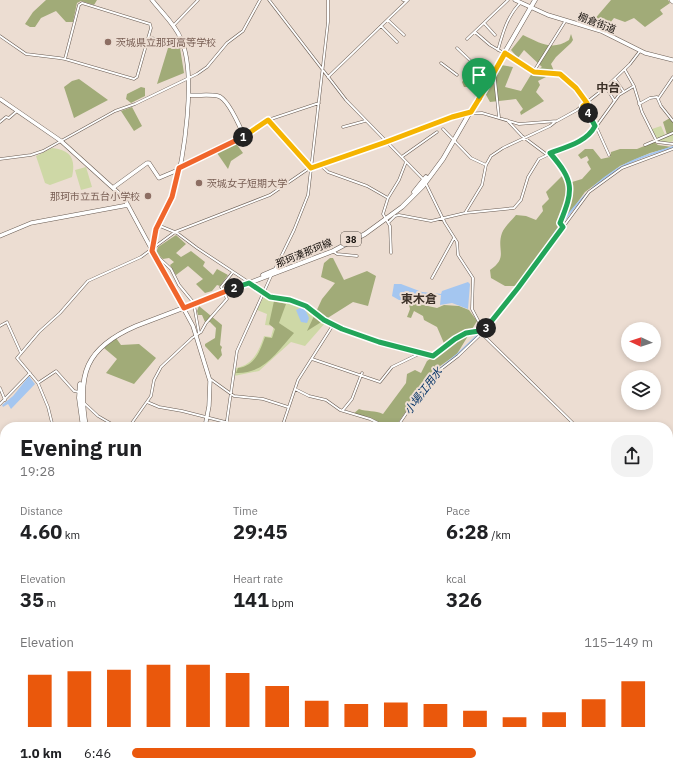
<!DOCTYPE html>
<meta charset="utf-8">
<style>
body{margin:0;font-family:"IBM Plex Sans","Noto Sans JP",sans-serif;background:#f2f2f2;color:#202124;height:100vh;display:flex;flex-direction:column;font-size:15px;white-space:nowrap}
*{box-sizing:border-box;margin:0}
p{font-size:13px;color:#757577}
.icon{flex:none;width:22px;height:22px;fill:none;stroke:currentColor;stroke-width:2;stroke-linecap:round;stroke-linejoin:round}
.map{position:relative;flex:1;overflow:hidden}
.sheet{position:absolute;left:0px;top:422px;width:673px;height:354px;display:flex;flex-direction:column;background:#fff;border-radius:16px 16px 0 0;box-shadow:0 2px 6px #0003}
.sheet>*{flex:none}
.needle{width:26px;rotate:273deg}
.controls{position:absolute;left:621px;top:322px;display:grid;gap:8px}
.controls a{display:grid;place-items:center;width:40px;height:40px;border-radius:50%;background:#fff;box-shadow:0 2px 6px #0003;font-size:20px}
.pin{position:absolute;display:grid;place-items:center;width:34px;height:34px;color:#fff;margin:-41px -17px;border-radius:50% 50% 50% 0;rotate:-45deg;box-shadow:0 0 4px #0007}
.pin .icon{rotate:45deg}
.km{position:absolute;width:20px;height:20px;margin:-10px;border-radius:50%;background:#222;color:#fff;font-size:11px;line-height:20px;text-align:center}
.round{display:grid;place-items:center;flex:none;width:42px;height:42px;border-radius:16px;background:#f2f2f2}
.head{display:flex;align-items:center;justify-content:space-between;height:68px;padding:0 20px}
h1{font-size:22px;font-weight:700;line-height:30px}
.metrics{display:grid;grid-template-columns:repeat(3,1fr);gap:6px;height:68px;padding:4px 20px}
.metrics div{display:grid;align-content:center}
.metrics b{font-size:20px;font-weight:700}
.metrics small{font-size:11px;font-weight:400}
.metrics p{font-size:11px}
.chart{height:112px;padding:8px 20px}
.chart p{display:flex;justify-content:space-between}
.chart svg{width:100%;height:72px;margin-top:4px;stroke:#ea580c;stroke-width:6}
ul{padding:0 20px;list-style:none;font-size:13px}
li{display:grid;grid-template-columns:64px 48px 1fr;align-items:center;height:30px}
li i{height:10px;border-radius:5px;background:#ea580c}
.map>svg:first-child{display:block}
.green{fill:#ced8a6}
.forest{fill:#a1ab78}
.water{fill:#a4c6f0}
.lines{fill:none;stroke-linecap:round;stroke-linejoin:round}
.canal{stroke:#a4c6f0;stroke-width:2}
.river{stroke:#a4c6f0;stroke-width:3.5}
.street-casing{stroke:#685b52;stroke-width:3}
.secondary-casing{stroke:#685b52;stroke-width:4.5}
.primary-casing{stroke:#685b52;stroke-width:5}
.highway-casing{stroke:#685b52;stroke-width:6}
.street{stroke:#fff;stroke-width:2}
.secondary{stroke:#fff;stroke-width:3.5}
.primary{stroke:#fff;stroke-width:4}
.highway{stroke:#fff;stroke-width:5}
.split-1-casing{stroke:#fff;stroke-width:8}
.split-2-casing{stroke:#fff;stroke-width:8}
.split-3-casing{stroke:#fff;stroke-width:8}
.split-4-casing{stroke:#fff;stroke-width:8}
.split-5-casing{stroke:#fff;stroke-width:8}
.split-1{stroke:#f5b400;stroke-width:5}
.split-2{stroke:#f0652b;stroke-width:5}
.split-3{stroke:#22a559;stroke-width:5}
.split-4{stroke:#22a559;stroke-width:5}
.split-5{stroke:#f5b400;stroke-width:5}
.education-dot{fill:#8d6e63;stroke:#ecddd2;stroke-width:1.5}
.labels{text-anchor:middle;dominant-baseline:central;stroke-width:4;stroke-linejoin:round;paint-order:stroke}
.shield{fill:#ecddd2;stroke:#554d47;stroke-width:1}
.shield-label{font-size:9px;font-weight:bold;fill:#140f0b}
.street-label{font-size:10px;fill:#140f0b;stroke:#ecddd2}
.education-label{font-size:10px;fill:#785e54;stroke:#ecddd2;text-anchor:start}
.water-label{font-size:11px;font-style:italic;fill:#09376a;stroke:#ecddd2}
.quarter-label{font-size:12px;font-weight:bold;fill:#3c3128;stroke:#ecddd2}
</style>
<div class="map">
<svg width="673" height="776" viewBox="0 0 673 776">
<rect width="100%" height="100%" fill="#ecddd2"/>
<path class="green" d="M661,126L666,137L673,134V141C662,147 656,138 652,129Z
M52,148C71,150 76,159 72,177L50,185L45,183L36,156Z
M86,167L92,187L81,190L75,170Z
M265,294C292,300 303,306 326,322L305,346L291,342L259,371L234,376L236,368C253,365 259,351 264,336L271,337L274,326L265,325L267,314L257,310Z"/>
<path class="forest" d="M46,0H97L94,5L81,1L77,3L73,22H66L56,11L41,18L35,27H30L25,24L33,12Z
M611,0H668L670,3L660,10L663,14L645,27L634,18L625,22L614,18L606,28L593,25V21Z
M571,34L573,40L571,43L556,57L551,64L554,71H551L548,76L538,81L540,85L536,92L544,101L521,115L520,112L523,109L516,99L490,102L485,93L501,65L513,67L505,87L521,91L532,73L542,67L524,50L518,58L511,50L523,35C540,43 552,51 569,40Z
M168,48H180L184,73L157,84Z
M475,66L484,72L491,66L475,92L469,87H464L462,82Z
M79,79L108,100L74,118L64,87L72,81Z
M141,87L145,88V96L131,103L126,99L127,94Z
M132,107L142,126L134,131L121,111Z
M670,118L673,120V132L667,135L663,122Z
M235,142L243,153L231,161L228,169L217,153Z
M654,142L658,145L672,147L650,153L620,166L585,192L517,286H505L491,278L490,270C509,257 496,250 502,233C504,227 512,220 516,215L526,216L536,220L543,211L542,206L549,199L546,192L565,173L572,182L582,179L591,169L587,162L589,160L587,156L581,159L578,155L585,149H593L601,159L610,157L611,152L620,149H637Z
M176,235L186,244L176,253L181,257L191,251L205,262L203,266L213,275L217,269L228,275L220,286L217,285L212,291L205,293L196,284L203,279L188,266L176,275L170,265L174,262L169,258L163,259L156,253L158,247Z
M330,258H333L344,280L367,271L376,276L368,306L353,302L307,331L322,299L335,283L321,277L324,263Z
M274,301L286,304L279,323L294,333C277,352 264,374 236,373L238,368C255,366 260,351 265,337L272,338L275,329L269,324Z
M414,303L437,308L444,305L459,306L469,310L477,321L457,354L436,369L395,427H388L369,417L353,414L359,409C367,412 375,410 383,414L406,383L407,374L415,370L421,373L427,361L446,348L437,327L424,320L423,316L414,311L411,318L407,317L410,309L409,305Z
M199,306L222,325L220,345L222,347L221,350L222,355L218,360L205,346V344L215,338L216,328L210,322H205L202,315H198L197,311Z
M116,338L121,345L139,344L156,358L134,384L106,373L117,359L104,348Z"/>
<path class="water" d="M468,282L470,284L468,309L452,303L440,305L441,295L431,294L430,302L399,300L392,296L394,284H401L422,292L441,294L442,291Z
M302,307H304L309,318L307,323L301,322L296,310Z
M29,376L35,384L11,409L8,404L3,407L2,405L13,396Z
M668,658H673V689L668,688Z
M473,771H502L501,776H473Z"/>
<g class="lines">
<path class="canal" d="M526,275C552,238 577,194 616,170C633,159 654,153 673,147
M432,375L458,354L480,333L521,282
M415,400L428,380
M0,735L5,731
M152,774V776"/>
<path class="river" d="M668,486L673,481
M0,499L5,495
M247,776L250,771"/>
<g class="street-casing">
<path id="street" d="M269,0L346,100L424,180
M403,0L407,1
M388,20L404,35
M484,23L495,35
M173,26L198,0
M381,26L397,42
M475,32L490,45L534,71L560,74L576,88L586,102
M0,36L26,54L59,58L65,59L134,79L137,77L151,28L150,24L82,3L79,5L65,59
M467,39L508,0
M457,48L478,68
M498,50C503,32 507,17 520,3
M441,63L457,75
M625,70L634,86L642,112L657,142L673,144
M494,71L499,117
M534,71L566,20
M328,77L408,0
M615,79L624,92
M606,87L614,100
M658,99L673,77
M639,104L650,98L657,97L661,106L673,121
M583,106L595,124L609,155
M268,120L311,166
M507,120L522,136L546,154
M0,122L6,117L9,118L17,111
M343,127L365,121
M443,129L471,158L486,165
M645,145L673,133
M550,153C574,181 574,189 560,223L563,227
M403,156L437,132
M0,159L31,155L43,151L115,111L135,104L197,74L207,67L227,43L243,31L260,0
M319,164L328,172L367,186L388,198
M181,167L244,136L268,120L319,103
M426,184L445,223L457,242L458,255L473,278L472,309L481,326L479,331
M465,213L482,185L486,165L491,156L503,148L550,126L555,122
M389,222L395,216L399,215L431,221L465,213L514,208L521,200L528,177L539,159L590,135L619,95L634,86
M160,226L177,233L197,248L271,297L302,305L324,320L349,332L383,343L410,349L433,356C451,344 456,336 479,331L577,427
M334,252L337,254L357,256
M391,253L390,226L383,214L388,198L399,180L406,162
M157,256L171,269L179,285L193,302
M275,269L294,230L308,195L328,22V0
M432,278L454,238
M223,290L221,287L233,272
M194,305L199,333
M0,326L7,322L21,353
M312,359L380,382L392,367L423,352
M209,378L234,396L263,399L288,407
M38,383L56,371L74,391L79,392
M0,388L5,400
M295,389L309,396L326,400L340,410L370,419L386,427
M83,402L98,416L117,427
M147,402L159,407L182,411L245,427
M0,404L30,373
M343,410L352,399L362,373
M53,427L48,407L38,383L17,358L39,332L60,313L88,281L141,257L175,232L270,195L314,165L386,142L462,114L482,113L519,124L557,121L577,110L605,88L630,64L640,51
M129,427L151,396L154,380L161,367L192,338L201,332L206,323L227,299L224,292
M226,427L237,351L272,274
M282,427L298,380L333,325
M397,427L432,376L458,356L482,333L518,288L589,192L622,168L673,149
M0,503L5,499
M668,518L672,522L673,520
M669,524L673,543
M668,599H673
M0,660L5,656
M0,737L5,733
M668,746L673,745
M317,776V771
M577,776L582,771
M594,776L606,771"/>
</g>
<g class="secondary-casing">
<path id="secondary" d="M515,0L548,15L601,31L645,53L673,60
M149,38L177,46H184
M189,95C198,96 209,94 218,96C228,98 240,127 244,136
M0,99L61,141L124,198L193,326L210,381L209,406L205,427
M114,187L147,163H149L159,178L178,170
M0,236L31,223L128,205
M152,249C155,227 166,216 173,196C184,159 197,75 181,39C175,24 162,13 152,0
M0,661L5,664
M668,762H673
M123,771L128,776
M177,771L178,776
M136,776L157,771
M627,776V771"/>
</g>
<g class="primary-casing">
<path id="primary" d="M414,192L426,177
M263,275L277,269
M80,384L79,398L83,427
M86,427C77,374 85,348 136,326L333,251L365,234L402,207L423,186L443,159L535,0
M668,620L673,623
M217,776L218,771"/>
</g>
<g class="highway-casing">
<path id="highway" d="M672,0L673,1
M0,450H5
M668,502L673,501"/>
</g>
<use href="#street" class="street"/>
<use href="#secondary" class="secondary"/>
<use href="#primary" class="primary"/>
<use href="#highway" class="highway"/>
</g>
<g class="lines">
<g class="split-1-casing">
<path id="split-1" d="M243,137L268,120L311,168L386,142L452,117L471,112L479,99"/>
</g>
<g class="split-2-casing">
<path id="split-2" d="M234,288L184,308L152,251L156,229L172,197L179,168L243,137"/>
</g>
<g class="split-3-casing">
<path id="split-3" d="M234,288L249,283L270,297L290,300L306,306L324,320L342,329L379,342L433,356L455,339L466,333L479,331L482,333L486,328"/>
</g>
<g class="split-4-casing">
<path id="split-4" d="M486,328L518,288L563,227L560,223C574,189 574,181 550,153C566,147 587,142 595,126L588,113"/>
</g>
<g class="split-5-casing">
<path id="split-5" d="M479,99L505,53L534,72L560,74L576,88L587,103L583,106L588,113"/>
</g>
<use href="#split-1" class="split-1"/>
<use href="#split-2" class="split-2"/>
<use href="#split-3" class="split-3"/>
<use href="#split-4" class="split-4"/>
<use href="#split-5" class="split-5"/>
</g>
<g class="education-dot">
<circle cx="108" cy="42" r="4"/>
<circle cx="199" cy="183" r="4"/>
<circle cx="148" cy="196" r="4"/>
</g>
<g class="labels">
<rect class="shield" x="341" y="232" width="20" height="14" rx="3"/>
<g class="shield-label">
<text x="351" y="239">38</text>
</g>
<g class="street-label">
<text transform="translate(597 23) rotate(21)">棚倉街道</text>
<text transform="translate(304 253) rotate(-22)">那珂湊那珂線</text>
</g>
<g class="education-label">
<text x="116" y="42">茨城県立那珂高等学校</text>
<text x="207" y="183">茨城女子短期大学</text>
<text x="140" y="196" text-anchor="end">那珂市立五台小学校</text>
</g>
<g class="water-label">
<text transform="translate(423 391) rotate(-53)">小場江用水</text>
</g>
<g class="quarter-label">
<text x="608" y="87">中台</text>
<text x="419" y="298">東木倉</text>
</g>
</g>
</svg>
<div class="controls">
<a><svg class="needle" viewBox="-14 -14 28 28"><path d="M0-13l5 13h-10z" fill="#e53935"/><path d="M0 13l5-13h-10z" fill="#757577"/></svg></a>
<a><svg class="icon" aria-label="layers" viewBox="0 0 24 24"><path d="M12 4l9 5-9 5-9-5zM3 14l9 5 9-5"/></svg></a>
</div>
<div class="pin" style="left:479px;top:99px;background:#1e9e55"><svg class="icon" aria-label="arrive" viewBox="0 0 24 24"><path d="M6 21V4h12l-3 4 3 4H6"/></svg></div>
<b class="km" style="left:243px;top:137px">1</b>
<b class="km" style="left:234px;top:288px">2</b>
<b class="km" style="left:486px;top:328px">3</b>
<b class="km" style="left:588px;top:113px">4</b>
<section class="sheet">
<div class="head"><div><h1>Evening run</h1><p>19:28</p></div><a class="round"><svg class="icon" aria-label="share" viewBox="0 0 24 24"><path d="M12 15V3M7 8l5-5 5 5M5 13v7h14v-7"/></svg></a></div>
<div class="metrics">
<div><p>Distance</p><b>4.60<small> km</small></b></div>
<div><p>Time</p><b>29:45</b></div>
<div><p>Pace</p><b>6:28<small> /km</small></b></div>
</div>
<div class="metrics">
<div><p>Elevation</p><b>35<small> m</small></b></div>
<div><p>Heart rate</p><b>141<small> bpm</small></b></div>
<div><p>kcal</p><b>326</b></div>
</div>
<div class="chart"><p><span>Elevation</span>115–149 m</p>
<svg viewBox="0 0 160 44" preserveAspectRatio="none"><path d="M5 44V12M15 44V10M25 44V9M35 44V6M45 44V6M55 44V11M65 44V19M75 44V28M85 44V30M95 44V29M105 44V30M115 44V34M125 44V38M135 44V35M145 44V27M155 44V16"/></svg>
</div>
<ul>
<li><b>1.0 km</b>6:46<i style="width:66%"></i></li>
</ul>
</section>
</div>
